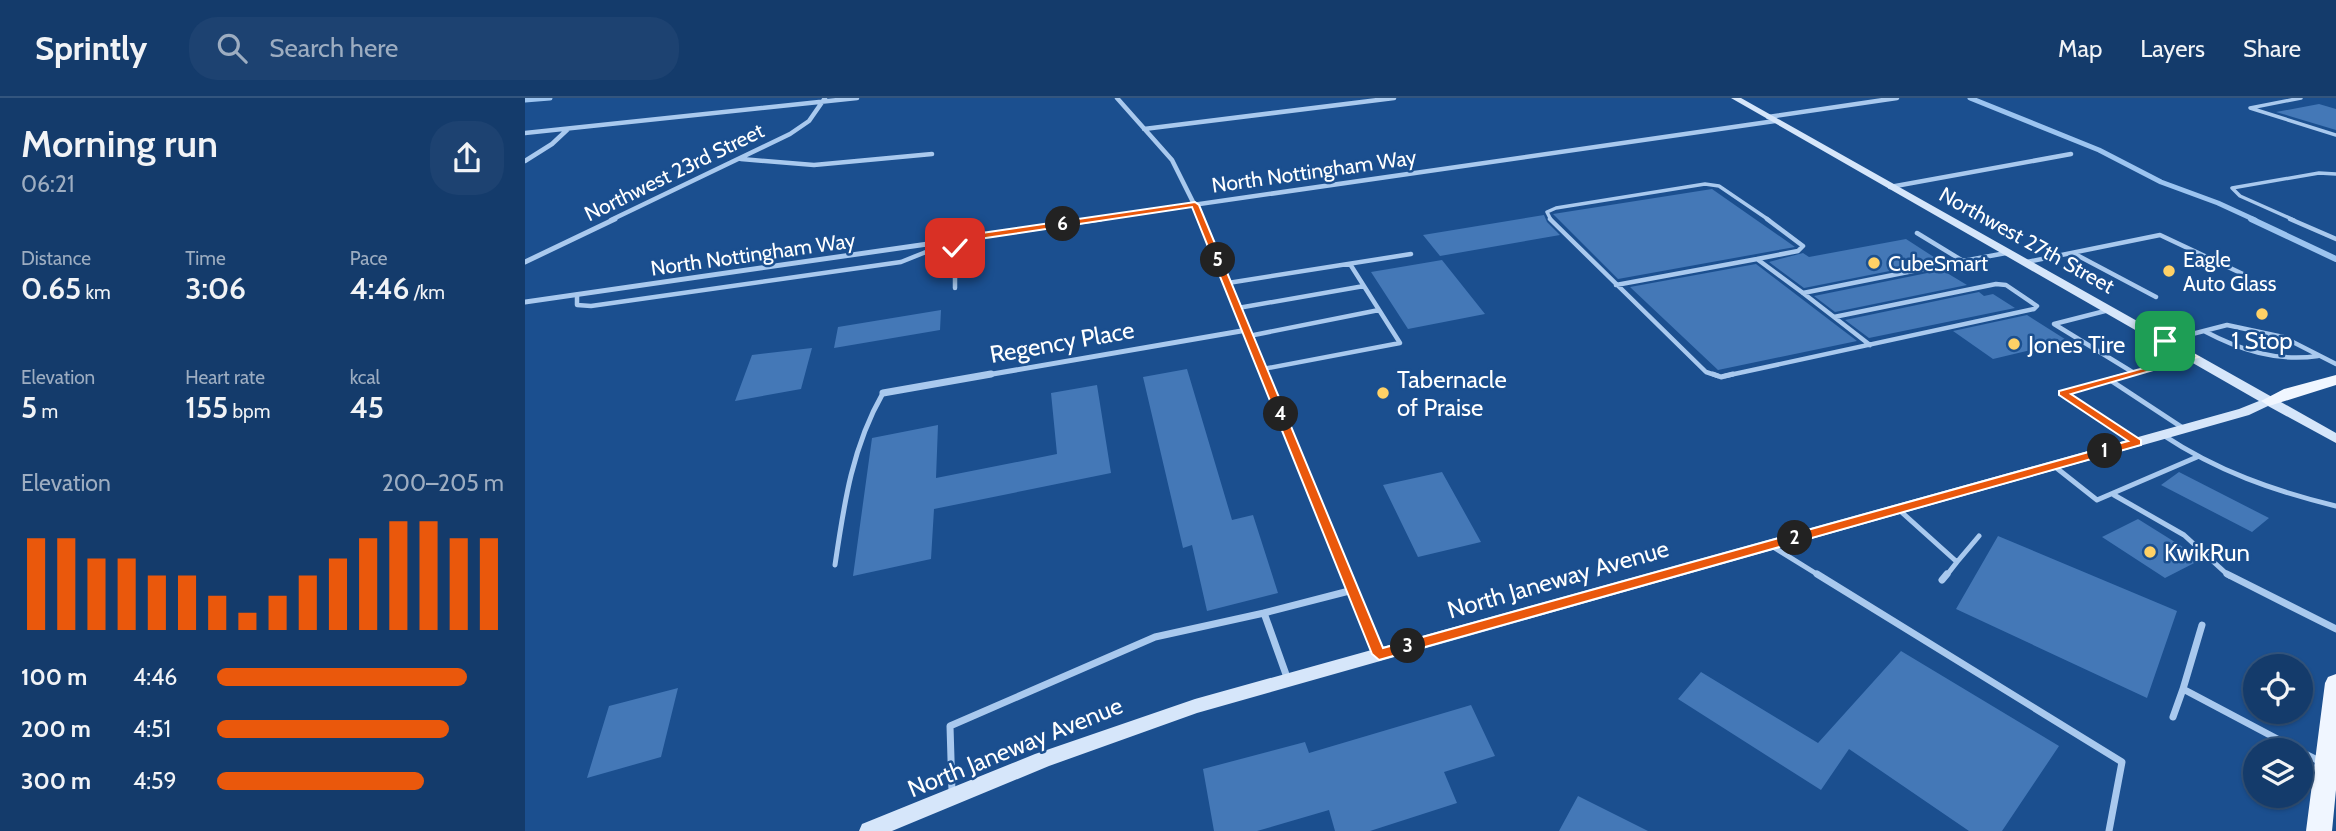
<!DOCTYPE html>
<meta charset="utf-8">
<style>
body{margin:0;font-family:Cabin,sans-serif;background:#1d4271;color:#f1f3f6;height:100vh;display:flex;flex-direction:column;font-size:26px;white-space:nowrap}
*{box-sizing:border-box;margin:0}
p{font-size:23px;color:#9dadc1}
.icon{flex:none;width:38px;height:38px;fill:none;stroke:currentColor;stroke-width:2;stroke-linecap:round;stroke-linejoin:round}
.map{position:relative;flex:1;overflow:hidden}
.panel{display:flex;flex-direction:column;background:#143b6b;width:525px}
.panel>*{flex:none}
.buttons{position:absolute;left:1718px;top:556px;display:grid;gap:14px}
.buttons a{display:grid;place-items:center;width:70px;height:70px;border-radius:50%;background:#143b6b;box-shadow:0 2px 5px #0004,0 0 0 2px #33557e;font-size:35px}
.pin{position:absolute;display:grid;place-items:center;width:60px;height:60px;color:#fff;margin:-30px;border-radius:14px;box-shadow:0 4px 10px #0006}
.km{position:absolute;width:35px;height:35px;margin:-18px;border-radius:50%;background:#222;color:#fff;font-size:19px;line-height:35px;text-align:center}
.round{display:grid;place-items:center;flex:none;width:74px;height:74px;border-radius:28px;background:#1d4271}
.head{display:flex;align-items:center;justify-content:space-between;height:119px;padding:0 21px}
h1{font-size:38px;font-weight:600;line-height:52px}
.metrics{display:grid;grid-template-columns:repeat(3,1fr);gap:10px;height:119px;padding:7px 21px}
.metrics div{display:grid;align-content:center}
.metrics b{font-size:30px;font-weight:600}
.metrics small{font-size:19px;font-weight:400}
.metrics p{font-size:19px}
.chart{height:196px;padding:14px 21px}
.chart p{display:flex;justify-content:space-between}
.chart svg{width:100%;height:126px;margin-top:7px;stroke:#ea580c;stroke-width:6}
ul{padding:0 21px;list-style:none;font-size:23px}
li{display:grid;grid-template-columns:112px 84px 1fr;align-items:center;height:52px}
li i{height:18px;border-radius:9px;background:#ea580c}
header{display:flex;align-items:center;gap:42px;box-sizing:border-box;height:98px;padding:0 35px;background:#143b6b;border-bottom:2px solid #33557e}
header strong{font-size:33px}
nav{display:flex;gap:38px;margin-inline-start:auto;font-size:24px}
.search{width:490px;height:63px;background:#1d4271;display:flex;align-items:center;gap:18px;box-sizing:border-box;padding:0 24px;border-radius:28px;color:#9dadc1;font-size:26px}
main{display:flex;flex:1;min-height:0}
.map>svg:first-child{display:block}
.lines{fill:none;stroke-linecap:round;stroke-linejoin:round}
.stream-far1{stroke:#9cc4f0;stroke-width:5}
.stream{stroke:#9cc4f0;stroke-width:6}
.building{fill:#4478b7}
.lane-far3{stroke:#a9c9ee;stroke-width:3.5}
.lane-far2{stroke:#a9c9ee;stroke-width:4.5}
.lane-far1{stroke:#a9c9ee;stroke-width:5}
.lane{stroke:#a9c9ee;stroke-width:7}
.street-far3{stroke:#a9c9ee;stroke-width:4.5}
.street-far2{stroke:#a9c9ee;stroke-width:5}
.street-far1{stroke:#a9c9ee;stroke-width:7}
.street{stroke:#a9c9ee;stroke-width:9}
.secondary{fill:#d6e6fa;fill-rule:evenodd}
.primary{fill:#f0f6ff;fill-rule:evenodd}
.route{fill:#ea580c;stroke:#fff;stroke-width:2}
.poi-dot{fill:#ffd166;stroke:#1b4f8f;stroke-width:2.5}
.labels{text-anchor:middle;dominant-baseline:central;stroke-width:5;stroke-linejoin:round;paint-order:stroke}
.far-street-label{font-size:21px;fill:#fff;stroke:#1b4f8f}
.far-poi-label{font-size:21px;fill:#fff;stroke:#1b4f8f;text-anchor:start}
.poi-label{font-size:24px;fill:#fff;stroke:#1b4f8f;text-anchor:start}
.street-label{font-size:24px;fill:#fff;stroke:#1b4f8f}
</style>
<header>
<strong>Sprintly</strong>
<div class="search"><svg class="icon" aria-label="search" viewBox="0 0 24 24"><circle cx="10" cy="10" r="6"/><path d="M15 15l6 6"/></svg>Search here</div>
<nav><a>Map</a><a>Layers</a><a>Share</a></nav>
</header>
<main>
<section class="panel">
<div class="head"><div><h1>Morning run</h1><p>06:21</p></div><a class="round"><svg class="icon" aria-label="share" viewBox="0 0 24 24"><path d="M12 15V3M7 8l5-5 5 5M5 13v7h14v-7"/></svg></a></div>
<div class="metrics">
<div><p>Distance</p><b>0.65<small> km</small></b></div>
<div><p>Time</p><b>3:06</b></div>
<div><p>Pace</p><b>4:46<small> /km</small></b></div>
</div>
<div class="metrics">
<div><p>Elevation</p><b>5<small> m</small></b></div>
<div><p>Heart rate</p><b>155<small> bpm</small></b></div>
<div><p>kcal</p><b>45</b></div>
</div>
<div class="chart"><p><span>Elevation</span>200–205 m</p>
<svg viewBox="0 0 160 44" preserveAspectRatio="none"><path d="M5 44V12M15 44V12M25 44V19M35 44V19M45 44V25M55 44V25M65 44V32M75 44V38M85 44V32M95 44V25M105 44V19M115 44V12M125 44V6M135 44V6M145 44V12M155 44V12"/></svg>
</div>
<ul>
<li><b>100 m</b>4:46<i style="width:87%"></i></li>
<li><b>200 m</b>4:51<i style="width:81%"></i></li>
<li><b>300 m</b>4:59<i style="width:72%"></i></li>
</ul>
</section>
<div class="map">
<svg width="1811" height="733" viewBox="0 0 1811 733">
<rect width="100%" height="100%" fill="#1b4f8f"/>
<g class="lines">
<path class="stream-far1" d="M1445,0L1574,52L1636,84L1693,105L1730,122
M0,2L25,0"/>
<path class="stream" d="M1726,121L1811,161"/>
</g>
<path class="building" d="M1794,6L1811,11V32L1751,14Z
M1187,91L1270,149L1093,181L1028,116Z
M1019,117L1022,124L1035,137L915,158L898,137Z
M1381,141L1415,163L1279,190L1244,164L1278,155L1284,159Z
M917,162L960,216L883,231L846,174Z
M1231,166L1332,243L1193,272L1105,189Z
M1417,172L1442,187L1310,214L1289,198Z
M1454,194L1459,198L1468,196L1490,210L1344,240L1320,222Z
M416,212L415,232L309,250L313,229Z
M1502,217L1543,243L1468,261L1428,233Z
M287,250L276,291L210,303L227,257Z
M662,271L707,422L728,417L753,495L682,513L667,447L658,450L618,279Z
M572,287L586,375L409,411L406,461L328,478L347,340L413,327L411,380L532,356L526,295Z
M917,374L956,444L893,459L858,387Z
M1654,374L1744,420L1727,434L1636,387Z
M1613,421L1677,461L1640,480L1577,439Z
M1473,438L1652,513L1622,600L1431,511Z
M1376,553L1534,648L1477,733H1444L1324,651L1296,692L1153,601L1176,574L1293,645Z
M153,590L136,659L62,680L84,608Z
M946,607L970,658L919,674L932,705L845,733H810L804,712L732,733H689L678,671L780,644L784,655Z
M1053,698L1123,733H1034Z"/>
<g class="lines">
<path class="lane-far3" d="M1776,0L1725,10L1811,37
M1026,122L1022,114L1031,110L1180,86L1194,88L1244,122
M1769,122L1715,98L1707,90L1794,75L1811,76"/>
<path class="lane-far2" d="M1025,121L1181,274L1193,278
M1242,121L1278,148L1273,153L1232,161L1278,195
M1765,121L1811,141
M1392,135L1438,163L1481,155
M430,148V190
M1548,155L1631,199
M1502,164L1635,137L1720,177
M703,185L886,156
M1091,187L1232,161
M1278,195L1438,163
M52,197V207L66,208L376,164L401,154L430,150
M713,210L839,188
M1584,212L1529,226L1609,275L1667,260
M1309,219L1345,247
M1679,233C1715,252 1751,264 1793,258
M724,238L854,212
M1640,243L1702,227L1758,239L1811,266
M738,271L875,245L825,166
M1200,278L1509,211L1512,208L1481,187L1471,186L1309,219L1278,195
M1598,278L1609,275"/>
<path class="lane-far1" d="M1188,276L1196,279L1208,276
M1604,276L1538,295L1611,343
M1585,282L1658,330
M1638,337C1692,373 1749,393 1811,408
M1529,368L1572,402L1672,359
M1589,397L1659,437L1704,478
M1373,411L1432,464L1421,478
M1245,447L1295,478
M1432,464L1454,438
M310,467C319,406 327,349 358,295"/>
<path class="lane" d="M1292,476L1597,664L1584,733
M1702,476L1811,531
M1417,482L1422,476
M1677,527L1658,591L1775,653
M763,582L739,515L828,492
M1648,619L1658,591
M1776,654L1794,663
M427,694L425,628L630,539L739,515"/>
<path class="street-far3" d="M592,0L647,62L677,122
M1243,19L1372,0
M619,31L869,0
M0,35L332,0
M216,61L289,67L407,56
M0,63L27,46L43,31
M1365,89L1546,56
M86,122L265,36L284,23L300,0
M564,122L1250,23"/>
<path class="street-far2" d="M677,121L741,278
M0,164L90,121
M0,204L576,121
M456,278L722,232"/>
<path class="street-far1" d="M740,276L822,478
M358,295L466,276"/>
<path class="street" d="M821,476L854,556"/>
<path class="secondary" d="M1206,0H1216L1811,335V345L1743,308L1724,317L672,615L524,668L367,733H334L337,726L510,656L670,601L1714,311L1734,303Z"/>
<path class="primary" d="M1811,277V287L1744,308L1736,303L1759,291Z
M1811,576V692L1807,733H1781L1800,585L1803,579Z"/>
</g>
<path class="route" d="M670,104L674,107L858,550L1603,343L1534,297V293L1660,259L1636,245V241L1640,240L1673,259L1546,296L1616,342V347L854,562L847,556L667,109L434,144L433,152L425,150V142L429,139Z"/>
<g class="poi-dot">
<circle cx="1349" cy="165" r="7"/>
<circle cx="1644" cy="173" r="7"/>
<circle cx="1737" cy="216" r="7"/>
<circle cx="1489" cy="246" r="7"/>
<circle cx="858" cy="295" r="7"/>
<circle cx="1625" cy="454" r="7"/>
</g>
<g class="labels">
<g class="far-street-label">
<text transform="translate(789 73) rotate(-8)">North Nottingham Way</text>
<text transform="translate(149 74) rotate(-26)">Northwest 23rd Street</text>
<text transform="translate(1502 142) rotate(29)">Northwest 27th Street</text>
<text transform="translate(228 156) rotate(-8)">North Nottingham Way</text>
</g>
<g class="far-poi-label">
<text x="1658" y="161">Eagle<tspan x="1658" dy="24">Auto Glass</tspan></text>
<text x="1363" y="165">CubeSmart</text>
</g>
<g class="poi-label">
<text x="1737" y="242" text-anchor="middle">1 Stop</text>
<text x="1503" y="246">Jones Tire</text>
<text x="872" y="281">Tabernacle<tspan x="872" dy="28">of Praise</tspan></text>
<text x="1639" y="454">KwikRun</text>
</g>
<g class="street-label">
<text transform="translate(537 244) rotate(-10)">Regency Place</text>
<text transform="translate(1033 481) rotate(-16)">North Janeway Avenue</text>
<text transform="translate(490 649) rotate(-22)">North Janeway Avenue</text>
</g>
</g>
</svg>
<div class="buttons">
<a><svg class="icon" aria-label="locate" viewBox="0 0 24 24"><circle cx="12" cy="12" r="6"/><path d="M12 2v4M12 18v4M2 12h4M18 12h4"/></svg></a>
<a><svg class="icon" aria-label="layers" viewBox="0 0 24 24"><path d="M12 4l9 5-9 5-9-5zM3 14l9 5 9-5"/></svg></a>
</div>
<div class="pin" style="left:1640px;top:243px;background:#1e9e55"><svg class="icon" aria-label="arrive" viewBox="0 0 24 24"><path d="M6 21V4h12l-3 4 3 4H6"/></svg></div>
<div class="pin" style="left:430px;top:150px;background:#d93025"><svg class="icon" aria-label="check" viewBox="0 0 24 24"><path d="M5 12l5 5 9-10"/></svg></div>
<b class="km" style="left:1580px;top:353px">1</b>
<b class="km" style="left:1270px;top:440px">2</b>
<b class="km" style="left:883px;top:548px">3</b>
<b class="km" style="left:756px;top:316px">4</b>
<b class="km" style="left:693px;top:162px">5</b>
<b class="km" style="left:538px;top:126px">6</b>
</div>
</main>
